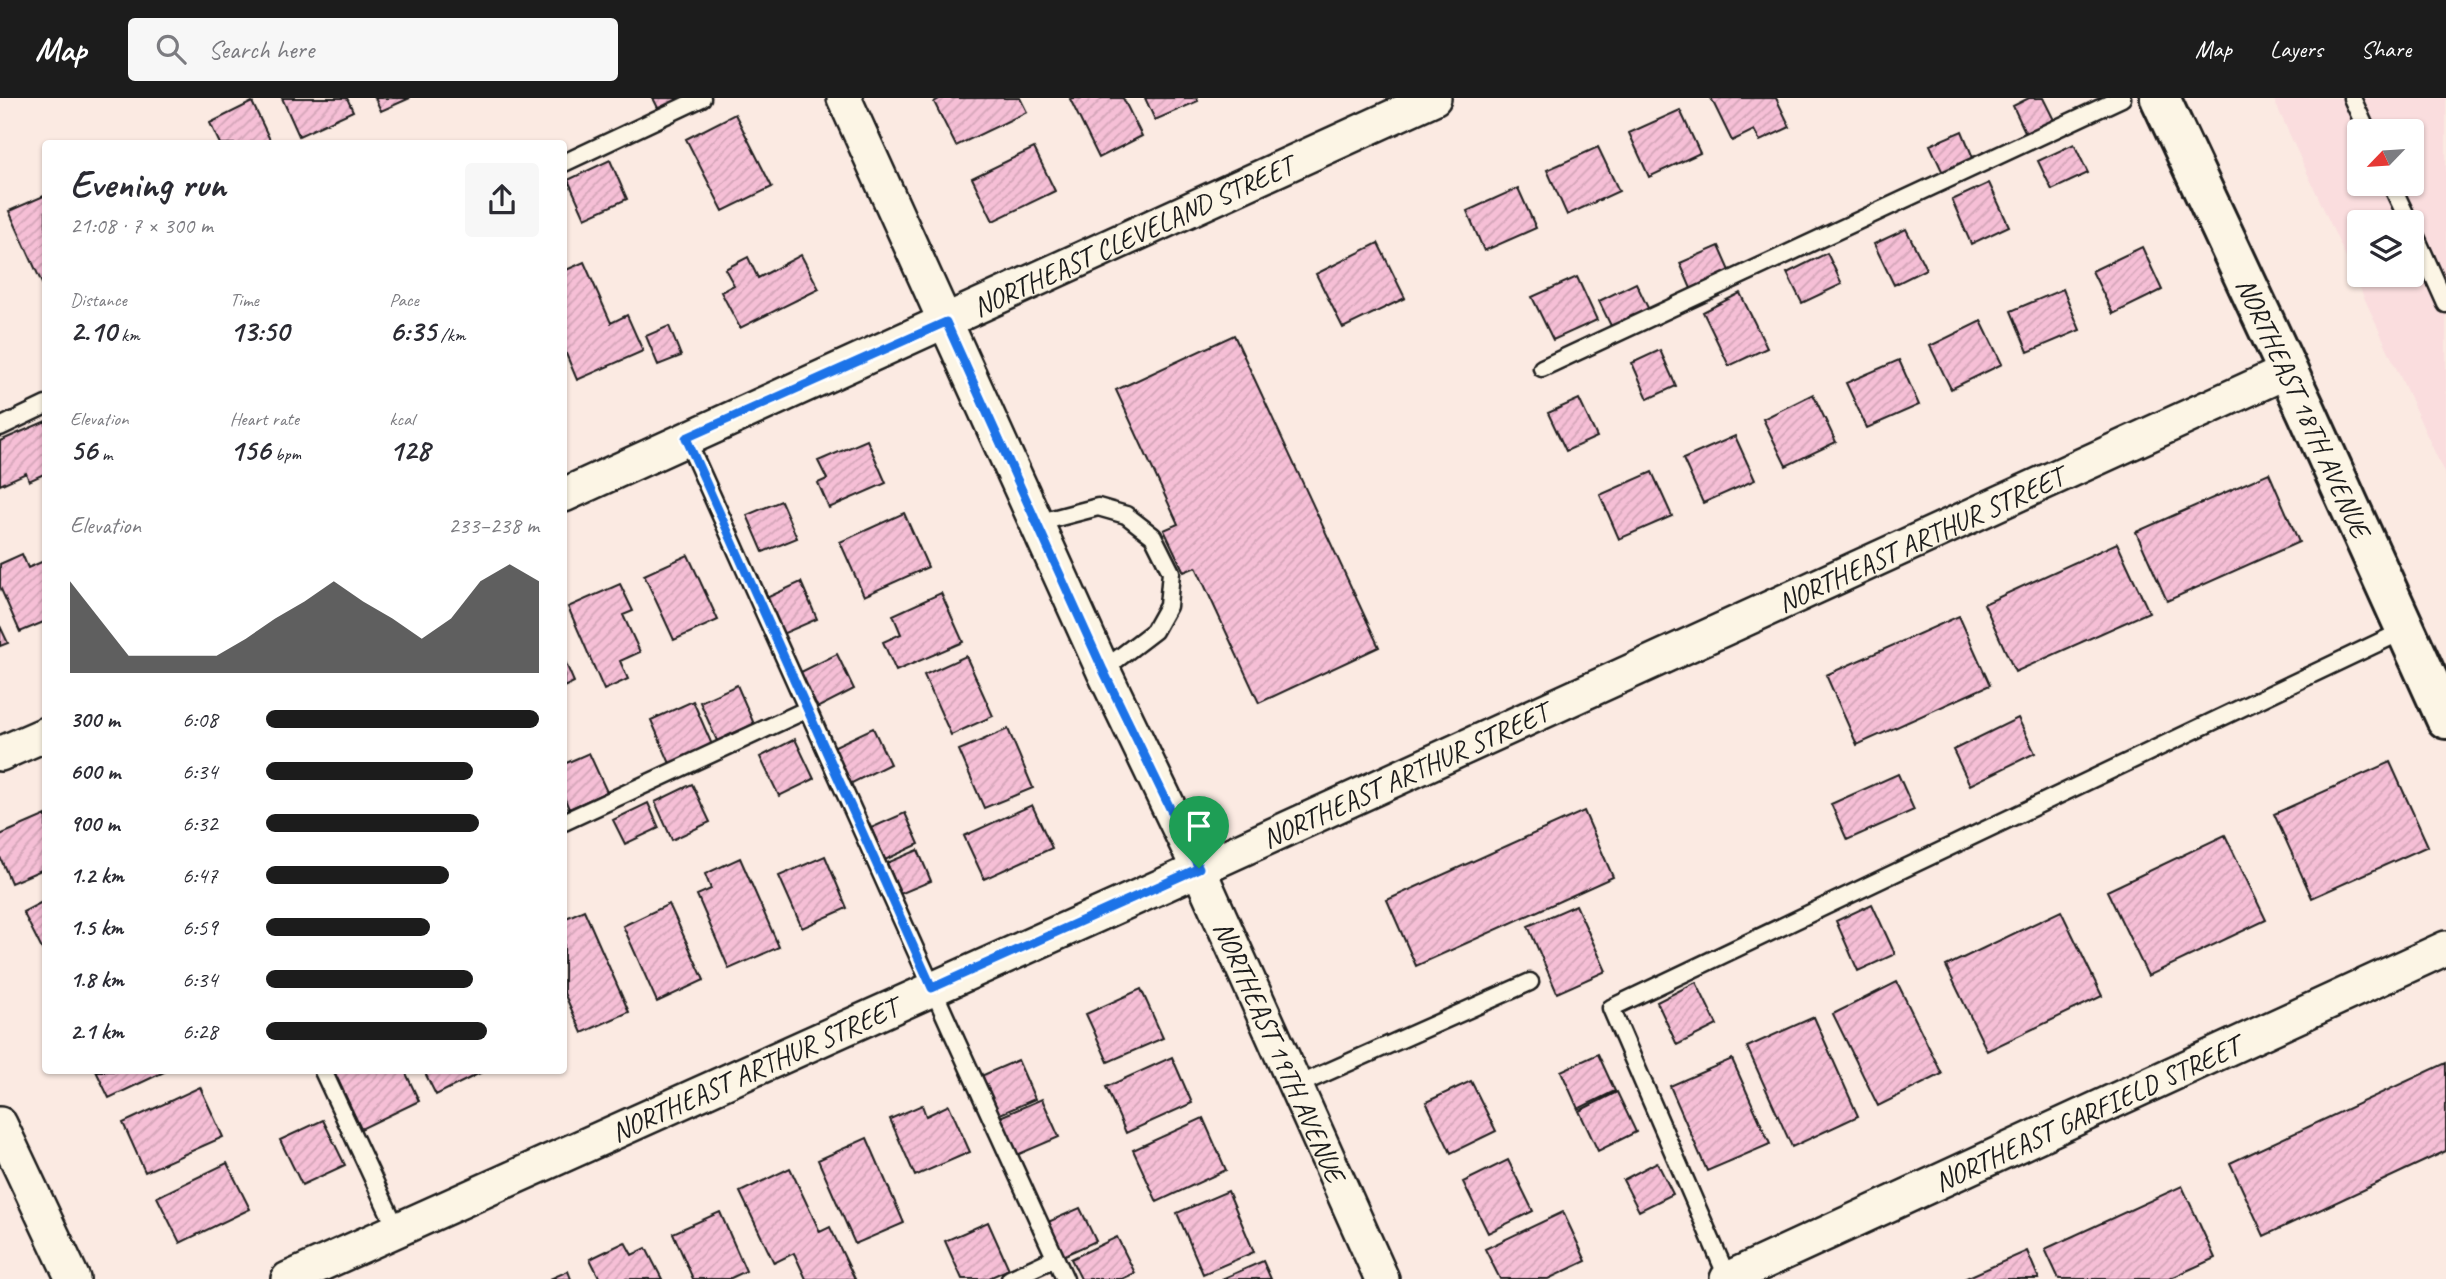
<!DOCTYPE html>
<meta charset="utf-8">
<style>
body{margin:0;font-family:Caveat,sans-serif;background:#f7f7f7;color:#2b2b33;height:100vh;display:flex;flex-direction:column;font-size:26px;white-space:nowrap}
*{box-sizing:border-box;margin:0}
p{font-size:23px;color:#7c7c81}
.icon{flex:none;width:38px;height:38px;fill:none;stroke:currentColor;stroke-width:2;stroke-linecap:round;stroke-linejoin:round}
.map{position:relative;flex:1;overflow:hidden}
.details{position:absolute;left:42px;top:42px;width:525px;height:934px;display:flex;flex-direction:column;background:#fff;border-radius:7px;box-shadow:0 2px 5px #0004}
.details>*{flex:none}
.needle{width:46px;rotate:245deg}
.buttons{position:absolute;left:2347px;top:21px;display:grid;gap:14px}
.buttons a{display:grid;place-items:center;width:77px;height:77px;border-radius:7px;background:#fff;box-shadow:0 2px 5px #0004;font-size:35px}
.pin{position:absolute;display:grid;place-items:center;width:60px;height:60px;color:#fff;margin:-72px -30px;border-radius:50% 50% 50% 0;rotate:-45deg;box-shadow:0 0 7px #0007}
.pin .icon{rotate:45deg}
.round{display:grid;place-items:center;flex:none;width:74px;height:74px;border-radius:7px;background:#f7f7f7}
.overview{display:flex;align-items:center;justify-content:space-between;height:119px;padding:0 28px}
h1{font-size:38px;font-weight:800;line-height:52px}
.stats{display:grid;grid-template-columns:repeat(3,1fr);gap:10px;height:119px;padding:7px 28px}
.stats div{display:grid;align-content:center}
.stats b{font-size:30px;font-weight:800}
.stats small{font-size:19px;font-weight:400}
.stats p{font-size:19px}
.chart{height:196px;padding:14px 28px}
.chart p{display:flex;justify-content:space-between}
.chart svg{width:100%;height:126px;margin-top:7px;fill:#1c1c1c;opacity:.7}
ul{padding:0 28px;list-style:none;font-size:23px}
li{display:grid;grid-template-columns:112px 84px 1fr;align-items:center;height:52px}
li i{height:18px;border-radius:9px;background:#1c1c1c}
header{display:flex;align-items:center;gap:42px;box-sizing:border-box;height:98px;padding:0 35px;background:#1c1c1c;color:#fff}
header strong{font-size:33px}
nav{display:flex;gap:38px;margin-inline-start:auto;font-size:24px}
.search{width:490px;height:63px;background:#f7f7f7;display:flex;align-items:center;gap:18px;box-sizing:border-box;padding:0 24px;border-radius:7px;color:#7c7c81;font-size:26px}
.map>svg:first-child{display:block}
.built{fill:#faddde;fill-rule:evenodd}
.building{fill:url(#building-hatch);stroke:#1c1c1c;stroke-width:2}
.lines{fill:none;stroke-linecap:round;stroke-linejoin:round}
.lane-casing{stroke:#1c1c1c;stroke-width:21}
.street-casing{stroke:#1c1c1c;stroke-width:38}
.secondary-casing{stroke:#1c1c1c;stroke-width:44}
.lane{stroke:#fcf5e5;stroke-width:16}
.street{stroke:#fcf5e5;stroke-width:33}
.secondary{stroke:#fcf5e5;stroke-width:38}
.route-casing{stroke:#fff;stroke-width:14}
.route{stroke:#1a73e8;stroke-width:9}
.labels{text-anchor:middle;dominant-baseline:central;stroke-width:5;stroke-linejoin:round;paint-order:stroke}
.street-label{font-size:28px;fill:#1c1c1c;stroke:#fcf5e5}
</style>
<header>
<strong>Map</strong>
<div class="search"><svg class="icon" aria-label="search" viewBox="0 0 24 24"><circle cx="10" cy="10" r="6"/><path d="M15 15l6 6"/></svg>Search here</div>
<nav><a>Map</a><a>Layers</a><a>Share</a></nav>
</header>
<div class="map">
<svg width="2446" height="1181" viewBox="0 0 2446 1181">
<defs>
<pattern id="building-hatch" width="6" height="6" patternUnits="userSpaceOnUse" patternTransform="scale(1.75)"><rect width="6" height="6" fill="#f6bfd6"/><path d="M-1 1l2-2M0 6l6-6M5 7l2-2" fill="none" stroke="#d2a4b7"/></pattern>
</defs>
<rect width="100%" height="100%" fill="#fbeae2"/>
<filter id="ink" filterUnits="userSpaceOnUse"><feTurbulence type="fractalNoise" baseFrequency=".0143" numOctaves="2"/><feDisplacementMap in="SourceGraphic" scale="14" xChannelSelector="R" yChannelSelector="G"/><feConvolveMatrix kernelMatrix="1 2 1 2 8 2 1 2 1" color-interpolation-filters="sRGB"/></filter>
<g filter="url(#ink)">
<path class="built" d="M2273,0H2446V379ZM2359,33H2412V86H2359ZM2359,124H2412V177H2359Z"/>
<path class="building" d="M282,0H347L353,13L299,38Z
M375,0H410L381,13Z
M653,0H685L659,12Z
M941,0H1020L1027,14L956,48L934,4Z
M1072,0H1123L1142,38L1099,60L1070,1Z
M1145,0H1197L1198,3L1155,22Z
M1711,0H1776L1790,29L1760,43L1754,32L1732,43Z
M2029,0H2043L2055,24L2027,38L2013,8Z
M252,4L272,46H220L210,25Z
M1680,12L1700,55L1649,79L1629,35Z
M735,16L772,89L723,113L686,41Z
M1962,33L1974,62L1943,75L1930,47Z
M2074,46L2088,75L2052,92L2038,63Z
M1598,49L1619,93L1567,117L1547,72Z
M1034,50L1055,93L993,123L972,80Z
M610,62L627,101L585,120L568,82Z
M1989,85L2009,128L1971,146L1952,102Z
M1518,90L1536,130L1484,153L1467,113Z
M46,97V192H45L9,113Z
M1906,131L1926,171L1894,187L1874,146Z
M1378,145L1405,200L1343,230L1316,176Z
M1719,148L1731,175L1692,193L1680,165Z
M2142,149L2162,192L2113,216L2092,173Z
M1827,155L1842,186L1802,205L1787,175Z
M801,157L819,191L740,230L721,194L734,187L725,171L748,159L758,180Z
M584,164L611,225L627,217L643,253L577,282L564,251V173Z
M1577,179L1597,222L1553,242L1532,199Z
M1636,185L1649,212L1612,230L1599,203Z
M2063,191L2080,232L2028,254L2011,213Z
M1740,195L1767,250L1729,268L1703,214Z
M1981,223L2002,266L1951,291L1930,248Z
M669,228L681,258L658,267L646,238Z
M1234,237L1379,549L1259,605L1196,469L1184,474L1164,432L1178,426L1116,292Z
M1660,252L1676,288L1648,301L1632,265Z
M1899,262L1919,307L1867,330L1846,285Z
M1813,296L1836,344L1786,368L1763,321Z
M1579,301L1597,339L1566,353L1548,315Z
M46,323V375L29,383L26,375L0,387V343Z
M1735,338L1755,382L1703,405L1683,361Z
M867,342L886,385L829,410L818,385L827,381L818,363Z
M1652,374L1672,418L1619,441L1600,397Z
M2269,375L2299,444L2167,503L2136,434Z
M781,403L797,440L763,454L747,417Z
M904,415L928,469L864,498L840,444Z
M2117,445L2149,514L2015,574L1984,506Z
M22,456L28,470L46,462V523L20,534L0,489V466Z
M688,457L718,522L674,542L644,477Z
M801,484L817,521L780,537L764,501Z
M620,486L633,513L623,517L640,554L620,563L628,581L604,592L568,509Z
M941,495L963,544L896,573L883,544L901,536L893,517Z
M1959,518L1990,587L1857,647L1826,577Z
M0,528L8,545L0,548Z
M837,556L854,591L815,611L797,576Z
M966,558L993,618L951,637L924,577Z
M564,561L574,584L564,589Z
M737,587L754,626L717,643L700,604Z
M693,603L713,649L671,668L651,622Z
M2018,620L2035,655L1970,687L1953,652Z
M873,630L890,666L850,686L833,649Z
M1008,631L1033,690L984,710L959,652Z
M795,641L814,681L779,698L760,659Z
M589,655L607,694L569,711L564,699V666Z
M2390,664L2428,748L2312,800L2274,716Z
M1898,676L1914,712L1847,742L1831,706Z
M692,686L710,724L672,742L655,704Z
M648,705L659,730L625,746L613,722Z
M1032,707L1052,750L984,781L964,738Z
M1584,713L1613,779L1416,868L1387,802Z
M905,715L919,746L885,762L871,730Z
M46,717V770L11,785L0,759V737Z
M2225,737L2266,822L2148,878L2107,793Z
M918,752L931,783L900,796L887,765Z
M825,758L847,810L802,830L779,778Z
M740,760L779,849L729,871L697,797L711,791L705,776Z
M46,802V859L23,814Z
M669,806L704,882L657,904L623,828Z
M1872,806L1895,856L1858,873L1836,823Z
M1576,807L1606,873L1557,895L1528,828Z
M584,812L629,914L582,935L564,895V821Z
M2061,813L2102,898L1987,953L1946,868Z
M1696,884L1717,927L1677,947L1657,904Z
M1897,884L1942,976L1878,1008L1833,916Z
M1141,891L1163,940L1108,964L1086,916Z
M1814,919L1858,1018L1792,1049L1747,949Z
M1598,956L1615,993L1578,1011L1561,973Z
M1172,959L1192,1005L1126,1035L1106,989Z
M1732,961L1770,1046L1707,1073L1670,988Z
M1018,962L1035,1001L998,1017L981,978Z
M2446,965V1053L2264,1138L2230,1065Z
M96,973H166L109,1000Z
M334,973H405L419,1003L361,1031Z
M424,973H484L436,997Z
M1471,983L1496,1033L1451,1055L1426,1004Z
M200,989L223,1039L145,1074L123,1025Z
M1617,994L1636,1034L1598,1053L1579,1013Z
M1042,1001L1059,1039L1017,1057L1000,1019Z
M922,1007L926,1018L949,1007L970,1054L915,1078L890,1021Z
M1203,1020L1226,1072L1157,1104L1133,1052Z
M323,1022L345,1067L302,1087L280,1042Z
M867,1040L904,1125L855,1146L818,1062Z
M1508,1062L1533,1113L1488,1135L1463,1084Z
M1657,1064L1673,1096L1639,1113L1623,1082Z
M227,1065L250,1111L180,1145L157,1099Z
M790,1070L820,1134L830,1129L855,1181H806L794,1155L774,1165L740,1094Z
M2182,1088L2215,1160L2169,1181H2059L2045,1151Z
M1228,1093L1254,1154L1203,1176L1177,1115Z
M1080,1110L1096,1143L1063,1158L1048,1124Z
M720,1114L746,1173L729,1181H693L673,1135Z
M1563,1114L1586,1163L1548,1181H1500L1485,1151Z
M988,1124L1009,1171L987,1181H962L945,1143Z
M1117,1139L1135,1175L1122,1181H1081L1071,1161Z
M625,1144L632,1157L646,1150L662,1181H600L590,1161Z
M2027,1153L2039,1181H1964Z
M1263,1163L1271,1181H1222Z
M568,1173L571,1181H550Z"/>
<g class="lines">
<g class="lane-casing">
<path id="lane" d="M2352,0L2367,33
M564,65L702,0
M2391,86L2409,124
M2412,130L2446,206
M1542,270L2122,0
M0,329L46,307
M686,340L954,938L1065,1181
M1037,425L1098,409L1126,417L1153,438L1171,474L1168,508L1154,533L1103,572
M564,724L808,611
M323,973L397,1132
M1296,988L1530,884
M1010,1181L1055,1160
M1728,1181L1611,910L2405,532"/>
</g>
<g class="street-casing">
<g id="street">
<path id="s1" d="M844,0L1103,572L1198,770L1382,1181"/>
<path id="s2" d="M564,397L1434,0"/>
<path d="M0,656L46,636"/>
<path d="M0,1026L73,1181"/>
<path id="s3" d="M288,1181L1166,786L2288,273"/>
<path id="s4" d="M1727,1181L2446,850"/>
</g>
</g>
<g class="secondary-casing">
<g id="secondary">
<path id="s5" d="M2160,0L2306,312L2446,621"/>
</g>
</g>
<use href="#lane" class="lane"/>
<use href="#street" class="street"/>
<use href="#secondary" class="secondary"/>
</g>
</g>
<g class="lines" filter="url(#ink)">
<g class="route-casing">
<path id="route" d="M946,224L1103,572L1199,770L932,890L686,340Z"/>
</g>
<use href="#route" class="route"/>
</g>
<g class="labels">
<g class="street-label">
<text stroke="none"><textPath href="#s2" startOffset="625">NORTHEAST CLEVELAND STREET</textPath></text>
<text stroke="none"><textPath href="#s5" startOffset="341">NORTHEAST 18TH AVENUE</textPath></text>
<text stroke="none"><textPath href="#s3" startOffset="1792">NORTHEAST ARTHUR STREET</textPath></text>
<text stroke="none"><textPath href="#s3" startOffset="1225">NORTHEAST ARTHUR STREET</textPath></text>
<text stroke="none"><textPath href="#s1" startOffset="1048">NORTHEAST 19TH AVENUE</textPath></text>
<text stroke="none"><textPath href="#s3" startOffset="511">NORTHEAST ARTHUR STREET</textPath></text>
<text stroke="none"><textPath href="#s4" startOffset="396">NORTHEAST GARFIELD STREET</textPath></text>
</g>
</g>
</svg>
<div class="buttons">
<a><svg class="needle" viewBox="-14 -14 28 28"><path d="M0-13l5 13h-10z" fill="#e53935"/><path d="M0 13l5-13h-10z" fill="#7c7c81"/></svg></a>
<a><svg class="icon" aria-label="layers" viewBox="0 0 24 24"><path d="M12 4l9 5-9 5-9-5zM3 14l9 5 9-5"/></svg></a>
</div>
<div class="pin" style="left:1199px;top:770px;background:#1e9e55"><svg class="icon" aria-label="arrive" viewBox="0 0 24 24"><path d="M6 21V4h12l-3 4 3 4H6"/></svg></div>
<section class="details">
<div class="overview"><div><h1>Evening run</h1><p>21:08 · 7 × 300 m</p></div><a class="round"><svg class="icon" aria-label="share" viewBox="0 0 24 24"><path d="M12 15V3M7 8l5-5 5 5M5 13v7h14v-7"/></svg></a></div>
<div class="stats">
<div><p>Distance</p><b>2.10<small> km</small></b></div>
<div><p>Time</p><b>13:50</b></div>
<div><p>Pace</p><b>6:35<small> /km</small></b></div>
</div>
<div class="stats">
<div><p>Elevation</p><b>56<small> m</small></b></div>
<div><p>Heart rate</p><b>156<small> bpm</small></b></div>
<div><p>kcal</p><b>128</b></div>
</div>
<div class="chart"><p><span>Elevation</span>233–238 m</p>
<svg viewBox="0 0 160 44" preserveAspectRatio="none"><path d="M0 44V12L10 25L20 38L30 38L40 38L50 38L60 32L70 25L80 19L90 12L100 19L110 25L120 32L130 25L140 12L150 6L160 12V44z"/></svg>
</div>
<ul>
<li><b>300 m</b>6:08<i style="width:100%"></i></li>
<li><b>600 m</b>6:34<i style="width:76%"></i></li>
<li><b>900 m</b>6:32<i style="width:78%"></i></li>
<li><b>1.2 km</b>6:47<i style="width:67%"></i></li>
<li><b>1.5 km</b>6:59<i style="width:60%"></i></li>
<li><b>1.8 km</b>6:34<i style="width:76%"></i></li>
<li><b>2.1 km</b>6:28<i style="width:81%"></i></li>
</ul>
</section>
</div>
